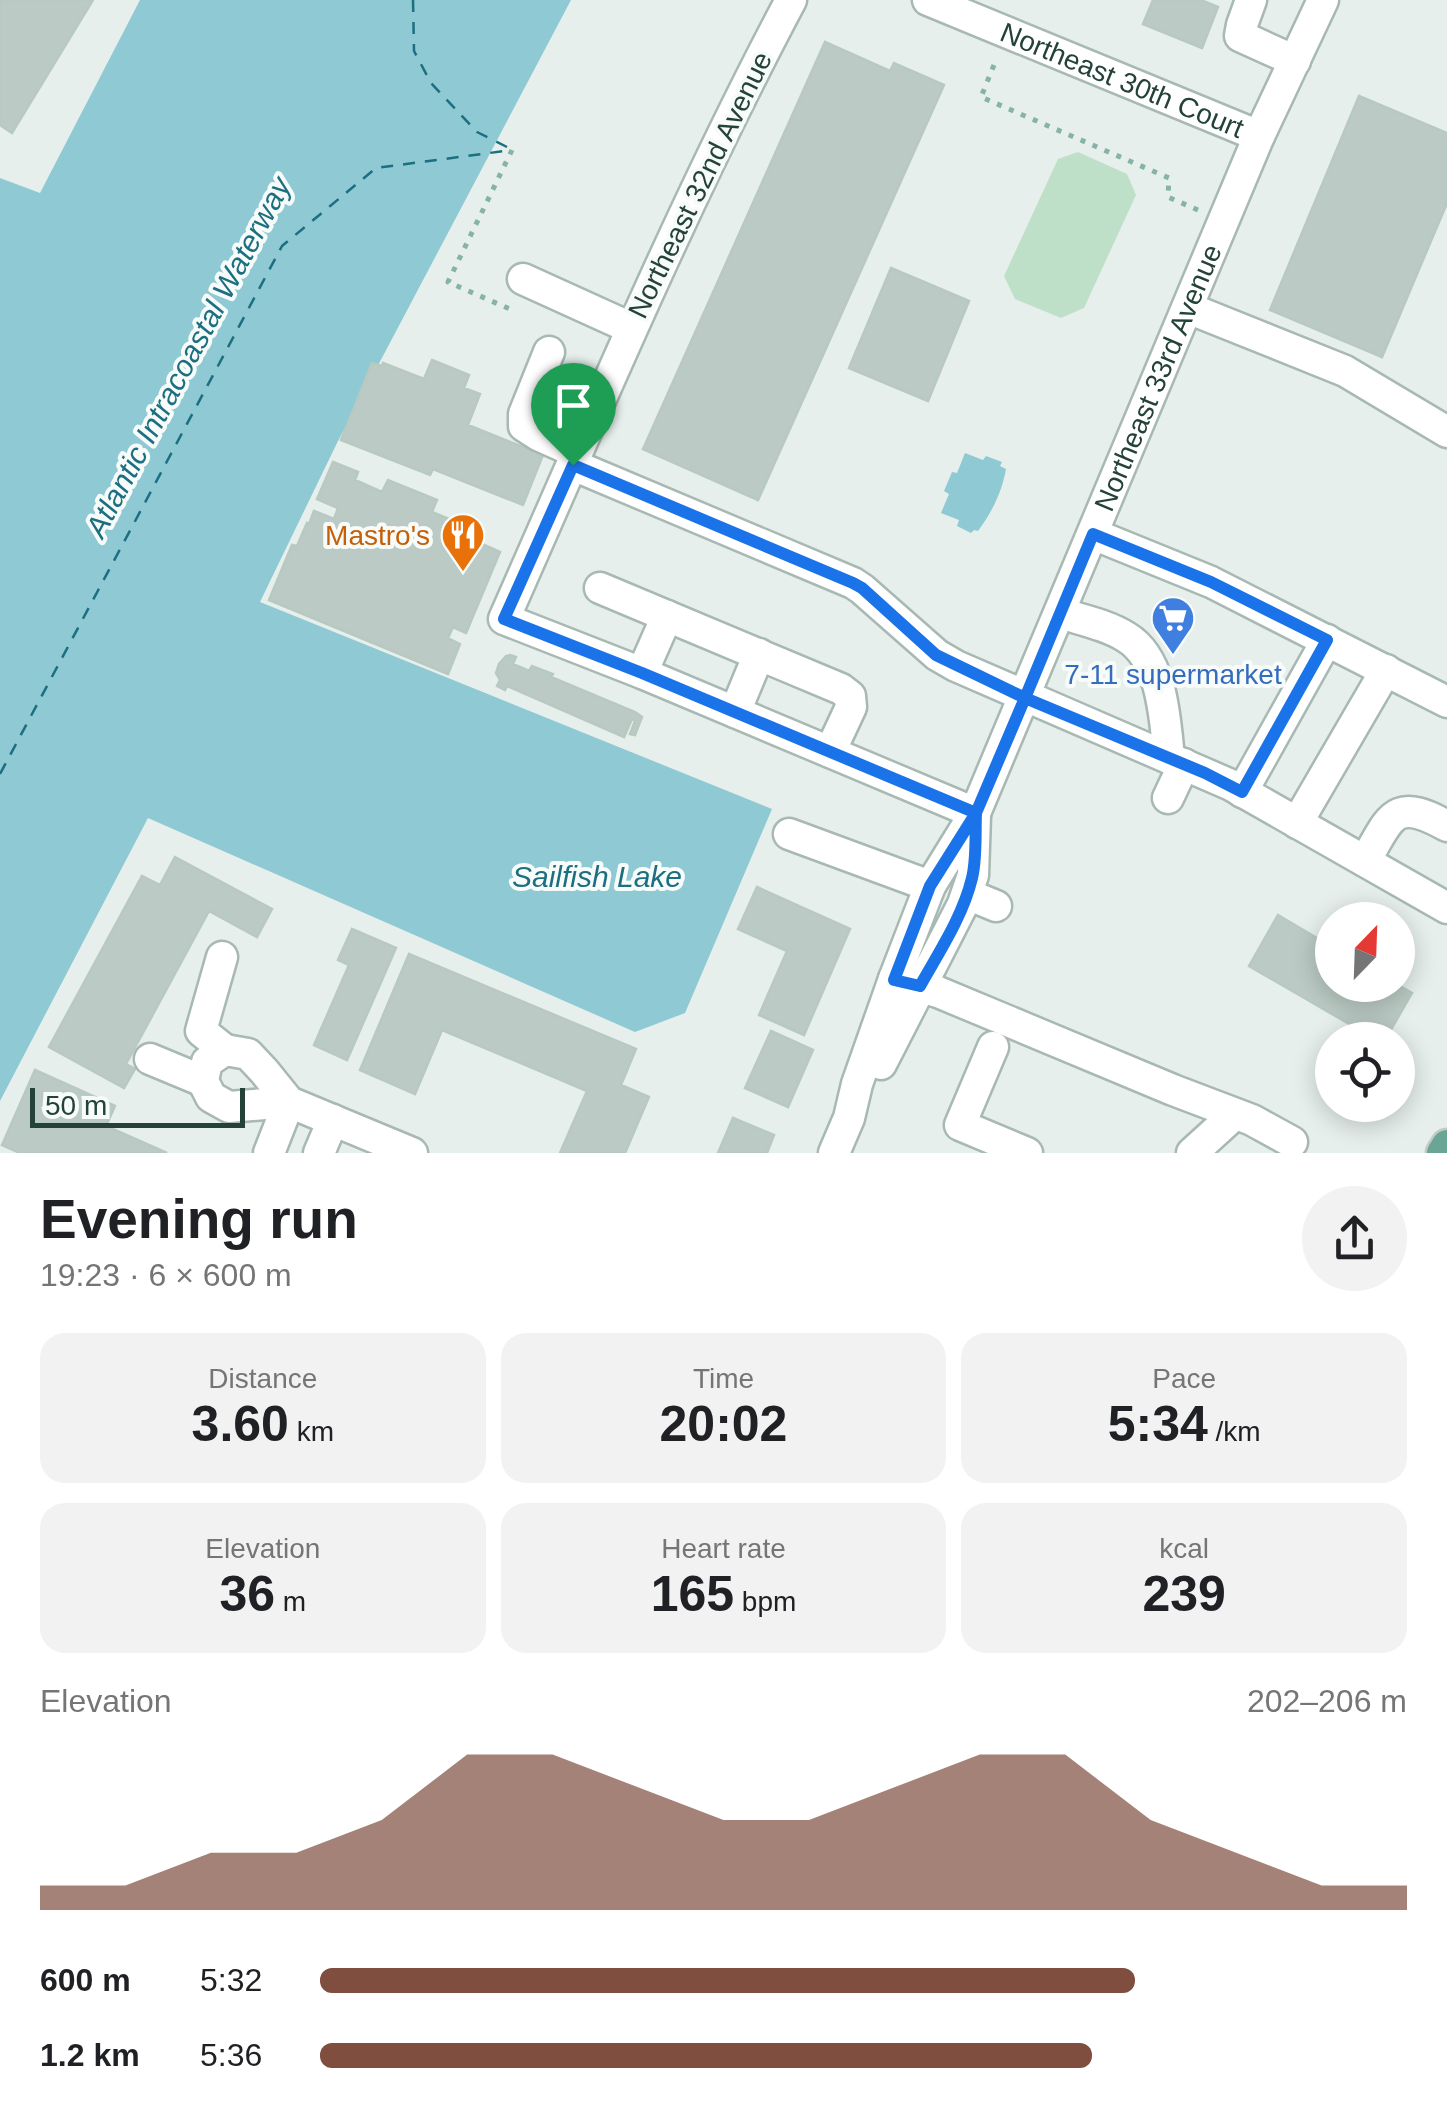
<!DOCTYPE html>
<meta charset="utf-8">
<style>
body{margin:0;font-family:Arial,sans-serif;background:#f2f2f2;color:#202124;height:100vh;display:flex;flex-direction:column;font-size:38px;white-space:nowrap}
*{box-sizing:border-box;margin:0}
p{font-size:32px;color:#757577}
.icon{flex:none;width:55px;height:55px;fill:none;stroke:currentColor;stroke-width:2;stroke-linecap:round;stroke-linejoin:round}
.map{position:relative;height:1153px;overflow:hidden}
.side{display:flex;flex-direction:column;background:#fff;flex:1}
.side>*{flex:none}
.needle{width:65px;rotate:23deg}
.tools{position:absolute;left:1315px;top:902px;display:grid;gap:20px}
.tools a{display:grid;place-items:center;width:100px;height:100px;border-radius:50%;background:#fff;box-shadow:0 5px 25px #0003;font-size:50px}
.scale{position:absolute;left:30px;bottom:25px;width:215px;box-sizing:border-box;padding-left:10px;border:5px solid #24423a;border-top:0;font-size:28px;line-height:35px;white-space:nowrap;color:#24423a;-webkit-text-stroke:8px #f7fbf9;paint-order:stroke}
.pin{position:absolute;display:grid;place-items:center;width:85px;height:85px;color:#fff;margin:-102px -42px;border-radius:50% 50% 50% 0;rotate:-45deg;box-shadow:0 0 10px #0007}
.pin .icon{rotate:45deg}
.round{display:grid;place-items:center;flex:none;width:105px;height:105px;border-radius:52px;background:#f2f2f2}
.head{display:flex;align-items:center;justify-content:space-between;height:170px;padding:0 40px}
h1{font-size:55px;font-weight:700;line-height:75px}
.stats{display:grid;grid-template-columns:repeat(3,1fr);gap:15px;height:170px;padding:10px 40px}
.stats div{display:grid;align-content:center;border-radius:25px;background:#f2f2f2;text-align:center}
.stats b{font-size:50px;font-weight:700}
.stats small{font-size:28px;font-weight:400}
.stats p{font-size:28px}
.chart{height:280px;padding:20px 40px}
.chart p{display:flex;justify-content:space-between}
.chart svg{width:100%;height:180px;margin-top:10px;fill:#7f4e3f;opacity:.7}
ul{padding:0 40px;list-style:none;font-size:32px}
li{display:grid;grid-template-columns:160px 120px 1fr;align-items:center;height:75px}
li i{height:25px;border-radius:12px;background:#7f4e3f}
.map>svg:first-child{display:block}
.green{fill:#bfe0c8}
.water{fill:#8ec9d4}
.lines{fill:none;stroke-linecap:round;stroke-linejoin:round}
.ferry{stroke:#1c6f80;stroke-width:2.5;stroke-dasharray:12 10;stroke-linecap:butt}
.building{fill:#bbcac4;stroke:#b8c9c2;stroke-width:2.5}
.minor-casing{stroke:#a8b8b2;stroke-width:35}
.major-casing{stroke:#c2cac8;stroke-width:35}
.path{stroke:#86b3a5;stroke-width:5;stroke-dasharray:5 8;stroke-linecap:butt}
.minor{stroke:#fff;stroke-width:30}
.major{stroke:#6aa596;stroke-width:30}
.route-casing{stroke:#fff;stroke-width:20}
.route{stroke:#1a73e8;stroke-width:12}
.labels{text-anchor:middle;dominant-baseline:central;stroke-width:8;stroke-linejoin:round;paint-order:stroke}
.street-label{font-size:28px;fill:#24423a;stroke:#f7fbf9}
.food-label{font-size:28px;fill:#c56008;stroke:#f7fbf9;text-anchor:end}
.shop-label{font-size:28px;fill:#366cbe;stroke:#f7fbf9}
.water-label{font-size:30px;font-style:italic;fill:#1c6f80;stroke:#f7fbf9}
</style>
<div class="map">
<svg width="1447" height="1153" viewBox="0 0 1447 1153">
<rect width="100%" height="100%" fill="#e6efeb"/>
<path class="green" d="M1078,152L1127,174L1136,195L1084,308L1061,318L1015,299L1004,276L1058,159Z"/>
<path class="water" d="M140,0H571L337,443L260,602L772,809L685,1013L635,1032L148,818L0,1101V178L40,193Z
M965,453L983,460L986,456L1002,462L1000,466L1006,469C1002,492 992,512 978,531L974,530L971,533L957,526L959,520L941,513L949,494L944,491L952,472L957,473Z"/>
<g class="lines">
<path class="ferry" d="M413,0L414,51L431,83L477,132L511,149
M0,774L282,246L376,168L512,150"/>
</g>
<path class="building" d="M0,0H93L12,133L0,125Z
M1153,0H1201L1218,7L1202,48L1143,24Z
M825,42L890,71L894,63L944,85L758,500L643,449Z
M1359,96L1447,133V203L1382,357L1270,310Z
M891,268L969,301L928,401L849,368Z
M432,360L469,375L464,388L480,394L468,425L543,455L523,505L433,469L430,475L341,440L372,363L382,366L383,363L424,379Z
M333,462L358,472L355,480L382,492L388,480L437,500L432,512L468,527L464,536L500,552L466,633L453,627L448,638L460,644L448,674L269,600L292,545L297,546L307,523L309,524L314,511L334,519L338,508L317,499Z
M510,655L516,657L513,664L529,671L532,666L553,674L551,677L635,712L642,717L635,735L630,734L635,721L632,719L624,737L507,686L505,690L497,686L500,680L496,673L499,664L506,656Z
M175,857L272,909L257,937L209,911L126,1064L135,1069L124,1088L49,1047L142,876L160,885Z
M757,887L850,929L804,1035L759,1015L787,951L738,929Z
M1278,915L1332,947V985H1398L1412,993L1385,1040H1377L1249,966Z
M352,929L396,948L347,1060L314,1045L349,965L338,960Z
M409,954L636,1049L621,1085L649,1097L625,1153H560L587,1091L442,1030L415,1094L360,1070Z
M771,1031L813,1050L788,1107L745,1088Z
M35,1070L115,1106L106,1126L167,1153H20L2,1145Z
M733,1118L774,1135L767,1153H718Z"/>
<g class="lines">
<g class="minor-casing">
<g id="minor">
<path d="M791,0C684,201 596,411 504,619L642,673L975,813"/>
<path id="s1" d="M928,0L1259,136"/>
<path d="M1251,0L1242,25L1240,36L1295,61"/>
<path d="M523,279L631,328"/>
<path d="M1188,308L1345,371L1447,432"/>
<path d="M549,352L524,414V426L538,435L576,452"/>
<path d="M573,465L853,583L862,589L937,655L956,666L1231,785L1447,908"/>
<path d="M1093,534L1211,582L1447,702"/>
<path d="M600,588L841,689L850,696L851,707L830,752"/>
<path d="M1060,613C1082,620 1107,625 1126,637C1163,659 1165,720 1169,758"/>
<path d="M642,673L667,616"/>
<path d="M735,712L759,654"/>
<path d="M1242,792L1327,640"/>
<path d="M1168,798L1184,764"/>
<path d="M1297,823L1386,670"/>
<path d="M789,834L930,886"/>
<path d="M1365,861C1391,817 1393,796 1447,826"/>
<path d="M967,894L996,906"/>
<path d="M222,957L201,1031L225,1050"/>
<path d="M894,979L938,992L1173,1090L1252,1120L1292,1142"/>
<path d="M993,1047L960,1125L1027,1153"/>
<path d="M150,1059L203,1081"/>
<path d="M881,1064L963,904L973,875L975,816"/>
<path d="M289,1102L264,1071L248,1054L225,1050L207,1062L203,1081L211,1097L229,1107L289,1102L412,1153"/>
<path d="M269,1153L289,1102"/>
<path d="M319,1153L333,1120"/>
<path id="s2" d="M834,1153L849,1118L857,1084L894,979L930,886L975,813L1259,136L1323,0"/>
<path d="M1192,1153L1235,1114"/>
</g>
</g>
<g class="major-casing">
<path id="major" d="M1442,1153L1447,1145"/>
</g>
<path class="path" d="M994,65L981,97L1169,178L1168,197L1198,210
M512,150L448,282L512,310L513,306"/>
<use href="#minor" class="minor"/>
<use href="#major" class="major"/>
</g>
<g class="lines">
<g class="route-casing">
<path id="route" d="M573,465L504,619L642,673L976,813C975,834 977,858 972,878C963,916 939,952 920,986L894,980L930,886L976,813L1025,698L1205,773L1242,792L1327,640L1211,582L1093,534L1025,698L936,655L862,588L853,583L573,465"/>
</g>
<use href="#route" class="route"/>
</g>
<defs>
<g id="restaurant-pin" transform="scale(2.25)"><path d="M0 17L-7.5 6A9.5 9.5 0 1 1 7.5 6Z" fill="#e8710a" stroke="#f7fbf9"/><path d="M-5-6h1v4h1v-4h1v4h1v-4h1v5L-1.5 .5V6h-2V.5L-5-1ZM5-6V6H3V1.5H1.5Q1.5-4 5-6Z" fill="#fff"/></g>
<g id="supermarket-pin" transform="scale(2.25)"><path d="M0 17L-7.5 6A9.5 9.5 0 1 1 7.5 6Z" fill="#3f7fe0" stroke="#f7fbf9"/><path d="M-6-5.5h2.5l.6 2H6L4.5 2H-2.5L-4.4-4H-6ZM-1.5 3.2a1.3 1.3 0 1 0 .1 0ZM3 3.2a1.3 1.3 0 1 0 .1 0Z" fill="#fff"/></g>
</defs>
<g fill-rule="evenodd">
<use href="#restaurant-pin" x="463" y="535"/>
<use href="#supermarket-pin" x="1173" y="618"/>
</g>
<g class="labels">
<g class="street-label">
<text stroke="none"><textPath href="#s1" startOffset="210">Northeast 30th Court</textPath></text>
<text transform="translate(700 185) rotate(-64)">Northeast 32nd Avenue</text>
<text stroke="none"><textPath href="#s2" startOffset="842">Northeast 33rd Avenue</textPath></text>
</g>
<g class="food-label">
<text x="430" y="535">Mastro's</text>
</g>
<g class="shop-label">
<text x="1173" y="674">7-11 supermarket</text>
</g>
<g class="water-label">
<text transform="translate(188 357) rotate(-62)">Atlantic Intracoastal Waterway</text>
<text x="597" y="876">Sailfish Lake</text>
</g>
</g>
</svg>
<div class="tools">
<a><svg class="needle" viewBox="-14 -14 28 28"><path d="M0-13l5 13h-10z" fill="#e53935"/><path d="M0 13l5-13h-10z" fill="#757577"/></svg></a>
<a><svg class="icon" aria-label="locate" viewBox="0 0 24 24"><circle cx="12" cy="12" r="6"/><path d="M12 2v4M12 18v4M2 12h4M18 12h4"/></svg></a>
</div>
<div class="scale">50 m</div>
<div class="pin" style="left:573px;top:465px;background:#1e9e55"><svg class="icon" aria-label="arrive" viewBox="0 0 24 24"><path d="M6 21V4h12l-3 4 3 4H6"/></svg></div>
</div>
<section class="side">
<div class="head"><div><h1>Evening run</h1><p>19:23 · 6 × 600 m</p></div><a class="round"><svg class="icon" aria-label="share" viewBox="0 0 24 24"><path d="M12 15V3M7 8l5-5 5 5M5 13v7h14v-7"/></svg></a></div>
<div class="stats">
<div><p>Distance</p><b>3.60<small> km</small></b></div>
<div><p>Time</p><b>20:02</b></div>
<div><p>Pace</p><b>5:34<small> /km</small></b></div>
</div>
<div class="stats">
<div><p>Elevation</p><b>36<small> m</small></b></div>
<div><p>Heart rate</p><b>165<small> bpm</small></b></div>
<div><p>kcal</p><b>239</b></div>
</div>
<div class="chart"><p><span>Elevation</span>202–206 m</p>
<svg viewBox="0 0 160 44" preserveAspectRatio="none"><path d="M0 44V38L10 38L20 30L30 30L40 22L50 6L60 6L70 14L80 22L90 22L100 14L110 6L120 6L130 22L140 30L150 38L160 38V44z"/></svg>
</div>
<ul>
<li><b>600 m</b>5:32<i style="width:75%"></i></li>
<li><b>1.2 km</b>5:36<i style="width:71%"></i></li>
</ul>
</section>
